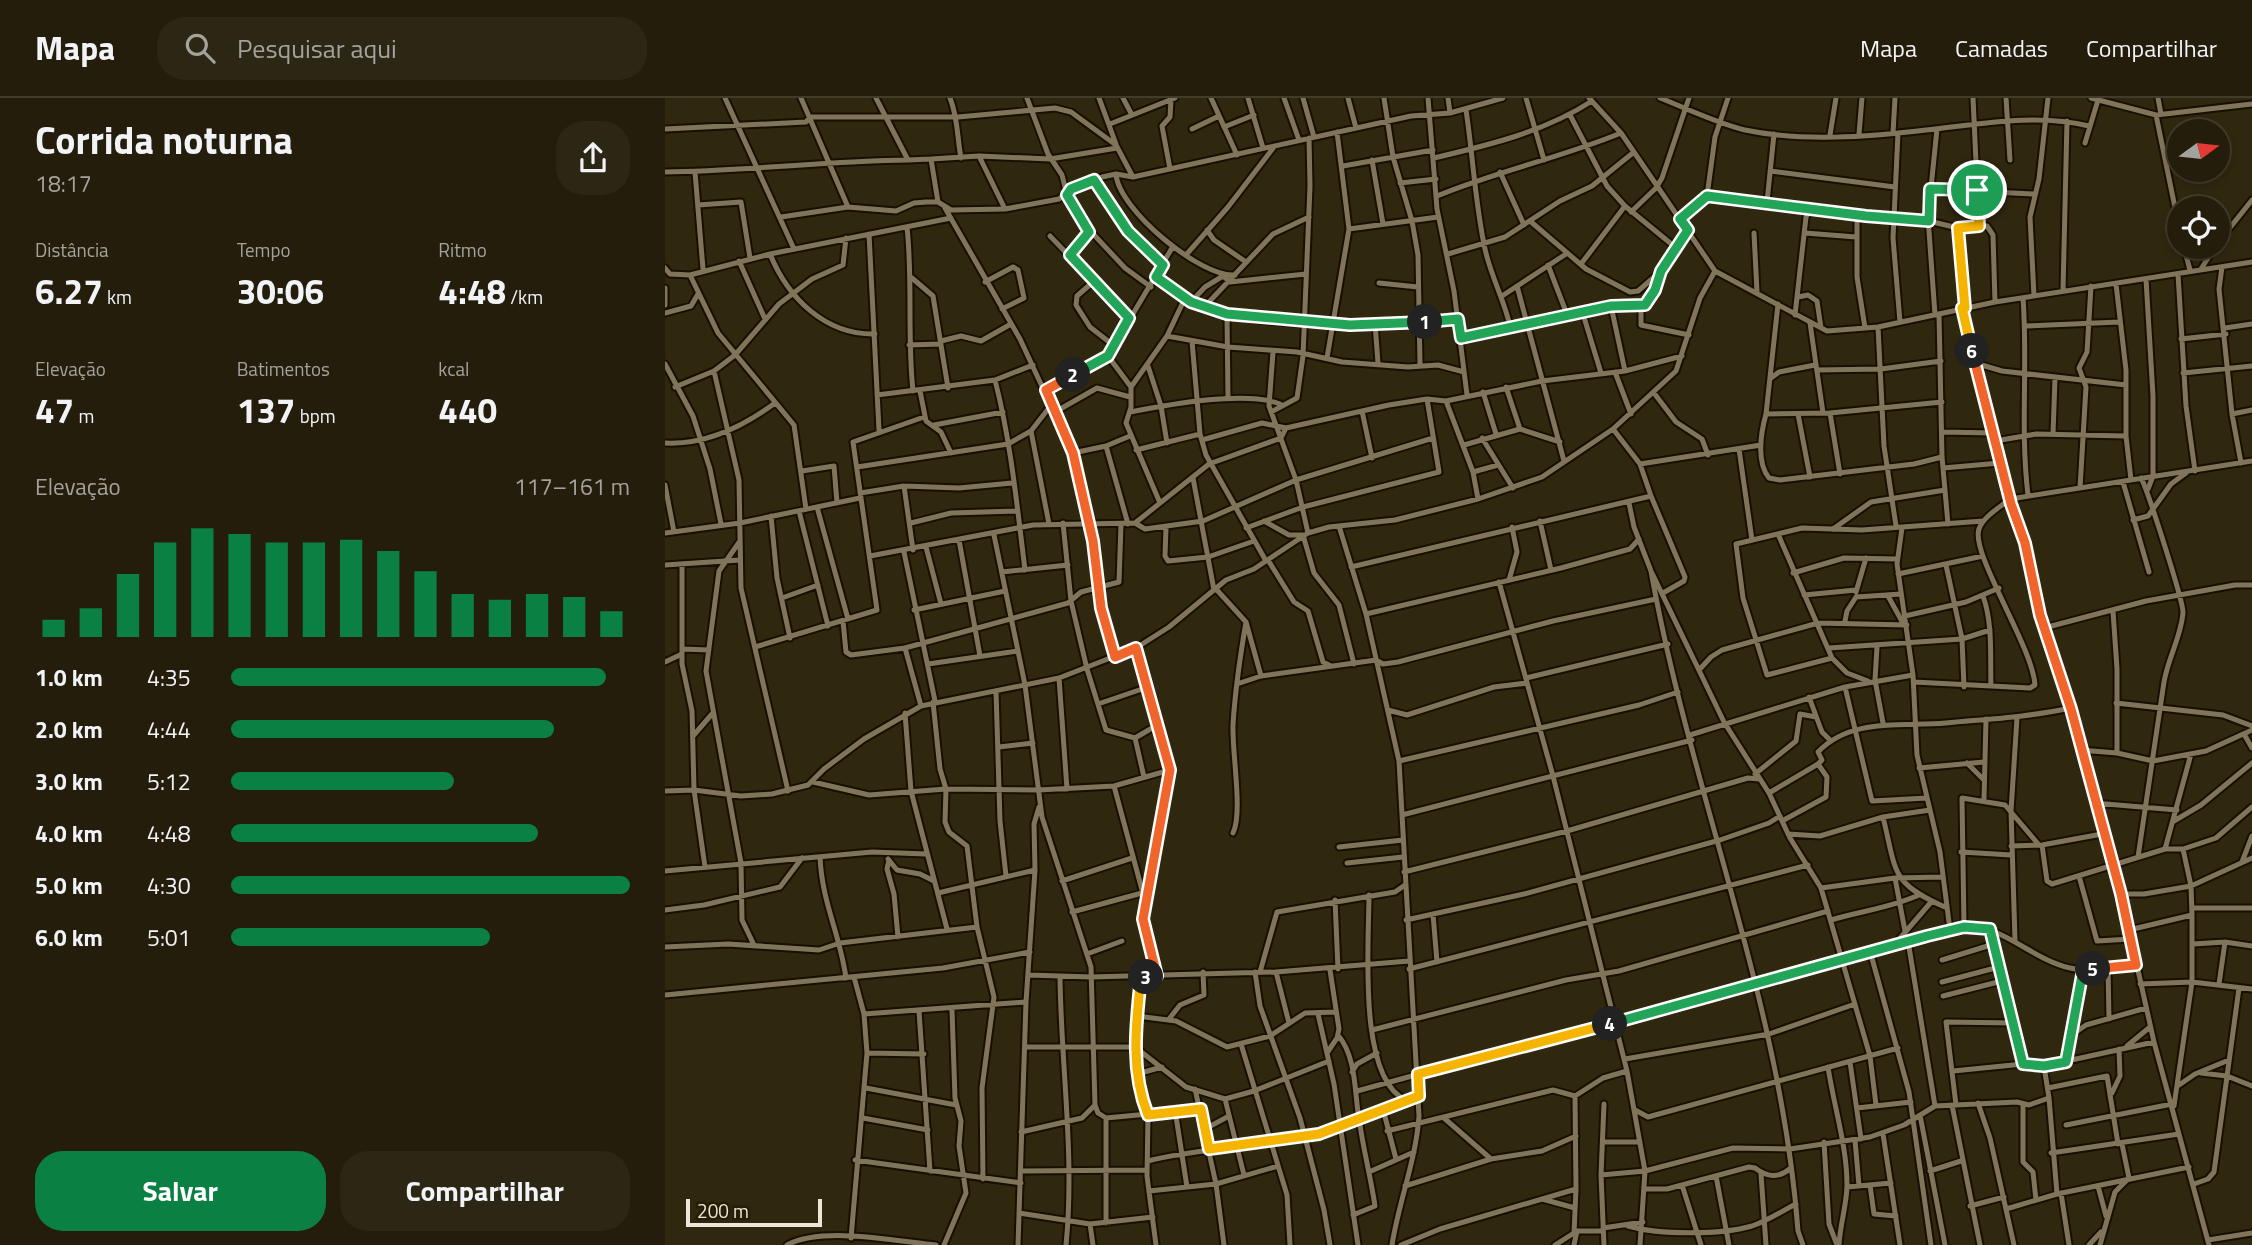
<!DOCTYPE html>
<html lang="pt">
<meta charset="utf-8">
<style>
body{margin:0;font-family:"Titillium Web",sans-serif;background:#2c2614;color:#f1f3f6;height:100vh;display:flex;flex-direction:column;font-size:26px;white-space:nowrap}
*{box-sizing:border-box;margin:0}
p{font-size:23px;color:#a3a29d}
.icon{flex:none;width:38px;height:38px;fill:none;stroke:currentColor;stroke-width:2;stroke-linecap:round;stroke-linejoin:round}
.map{position:relative;flex:1;overflow:hidden}
.sheet{display:flex;flex-direction:column;background:#241d0b;width:665px}
.sheet>*{flex:none}
.needle{width:46px;rotate:75deg}
.fabs{position:absolute;left:1502px;top:21px;display:grid;gap:14px}
.fabs a{display:grid;place-items:center;width:63px;height:63px;border-radius:50%;background:#241d0b;box-shadow:0 4px 10px #0003,0 0 0 2px #413b2c;font-size:35px}
.scale{position:absolute;left:21px;bottom:18px;width:136px;box-sizing:border-box;padding-left:7px;border:4px solid #ece6d8;border-top:0;font-size:19px;line-height:24px;white-space:nowrap;color:#ece6d8;-webkit-text-stroke:5px #261d05;paint-order:stroke}
.pin{position:absolute;display:grid;place-items:center;width:60px;height:60px;color:#fff;margin:-30px;border:4px solid #fff;border-radius:50%;box-shadow:0 2px 7px #0007}
.km{position:absolute;width:35px;height:35px;margin:-18px;border-radius:50%;background:#222;color:#fff;font-size:19px;line-height:35px;text-align:center}
.round{display:grid;place-items:center;flex:none;width:74px;height:74px;border-radius:28px;background:#2c2614}
.overview{display:flex;align-items:center;justify-content:space-between;height:119px;padding:0 35px}
h1{font-size:38px;font-weight:700;line-height:52px}
.figures{display:grid;grid-template-columns:repeat(3,1fr);gap:10px;height:119px;padding:7px 35px}
.figures div{display:grid;align-content:center}
.figures b{font-size:35px;font-weight:700}
.figures small{font-size:19px;font-weight:400}
.figures p{font-size:19px}
.chart{height:196px;padding:14px 35px}
.chart p{display:flex;justify-content:space-between}
.chart svg{width:100%;height:126px;margin-top:7px;stroke:#0b8043;stroke-width:6}
.cta{display:flex;gap:14px;margin-top:auto;padding:14px 35px}
.cta a{flex:1;height:80px;border-radius:28px;background:#0b8043;color:#fff;font-size:28px;font-weight:700;line-height:80px;text-align:center}
.cta a+a{background:#2c2614;color:#f1f3f6}
ul{padding:0 35px;list-style:none;font-size:23px}
li{display:grid;grid-template-columns:112px 84px 1fr;align-items:center;height:52px}
li i{height:18px;border-radius:9px;background:#0b8043}
header{display:flex;align-items:center;gap:42px;box-sizing:border-box;height:98px;padding:0 35px;background:#241d0b;border-bottom:2px solid #413b2c}
header strong{font-size:33px}
nav{display:flex;gap:38px;margin-inline-start:auto;font-size:24px}
.search{width:490px;height:63px;background:#2c2614;display:flex;align-items:center;gap:18px;box-sizing:border-box;padding:0 24px;border-radius:28px;color:#a3a29d;font-size:26px}
main{display:flex;flex:1;min-height:0}
.map>svg:first-child{display:block}
.lines{fill:none;stroke-linecap:round;stroke-linejoin:round}
.minor-casing{stroke:#180f00;stroke-width:9}
.minor{stroke:#80755b;stroke-width:5}
.split-1-casing{stroke:#fff;stroke-width:14}
.split-2-casing{stroke:#fff;stroke-width:14}
.split-3-casing{stroke:#fff;stroke-width:14}
.split-4-casing{stroke:#fff;stroke-width:14}
.split-5-casing{stroke:#fff;stroke-width:14}
.split-6-casing{stroke:#fff;stroke-width:14}
.split-7-casing{stroke:#fff;stroke-width:14}
.split-1{stroke:#22a559;stroke-width:9}
.split-2{stroke:#22a559;stroke-width:9}
.split-3{stroke:#f0652b;stroke-width:9}
.split-4{stroke:#f5b400;stroke-width:9}
.split-5{stroke:#22a559;stroke-width:9}
.split-6{stroke:#f0652b;stroke-width:9}
.split-7{stroke:#f5b400;stroke-width:9}
</style>
<header>
<strong>Mapa</strong>
<div class="search"><svg class="icon" aria-label="search" viewBox="0 0 24 24"><circle cx="10" cy="10" r="6"/><path d="M15 15l6 6"/></svg>Pesquisar aqui</div>
<nav><a>Mapa</a><a>Camadas</a><a>Compartilhar</a></nav>
</header>
<main>
<section class="sheet">
<div class="overview"><div><h1>Corrida noturna</h1><p>18:17</p></div><a class="round"><svg class="icon" aria-label="share" viewBox="0 0 24 24"><path d="M12 15V3M7 8l5-5 5 5M5 13v7h14v-7"/></svg></a></div>
<div class="figures">
<div><p>Distância</p><b>6.27<small> km</small></b></div>
<div><p>Tempo</p><b>30:06</b></div>
<div><p>Ritmo</p><b>4:48<small> /km</small></b></div>
</div>
<div class="figures">
<div><p>Elevação</p><b>47<small> m</small></b></div>
<div><p>Batimentos</p><b>137<small> bpm</small></b></div>
<div><p>kcal</p><b>440</b></div>
</div>
<div class="chart"><p><span>Elevação</span>117–161 m</p>
<svg viewBox="0 0 160 44" preserveAspectRatio="none"><path d="M5 44V38M15 44V34M25 44V22M35 44V11M45 44V6M55 44V8M65 44V11M75 44V11M85 44V10M95 44V14M105 44V21M115 44V29M125 44V31M135 44V29M145 44V30M155 44V35"/></svg>
</div>
<ul>
<li><b>1.0 km</b>4:35<i style="width:94%"></i></li>
<li><b>2.0 km</b>4:44<i style="width:81%"></i></li>
<li><b>3.0 km</b>5:12<i style="width:56%"></i></li>
<li><b>4.0 km</b>4:48<i style="width:77%"></i></li>
<li><b>5.0 km</b>4:30<i style="width:100%"></i></li>
<li><b>6.0 km</b>5:01<i style="width:65%"></i></li>
</ul>
<div class="cta"><a>Salvar</a><a>Compartilhar</a></div>
</section>
<div class="map">
<svg width="1587" height="1147" viewBox="0 0 1587 1147">
<rect width="100%" height="100%" fill="#30270f"/>
<g class="lines">
<g class="minor-casing">
<path id="minor" d="M60,0L129,151
M136,0L183,109
M211,0L243,62L266,61L273,104
M285,0C293,19 292,39 296,60
M362,0L383,56L397,77L402,97L416,123L460,170L486,189
M434,0L451,46
M458,0L467,17
M546,0L572,57
M583,0L598,50
M619,0L634,42
M638,0L649,39
M683,0L691,30
M719,0L728,59L747,123L753,157L755,267
M763,0L772,111L789,193L802,297
M783,0L785,15
M861,0L879,62
M924,0L956,35L1050,173L1162,233L1213,229L1330,204L1587,164
M995,0C1023,11 1051,25 1080,32C1137,44 1203,39 1261,32C1315,26 1371,15 1424,28
M1308,0L1314,128
M1341,0L1345,62
M1426,0L1491,17L1587,6
M1493,0L1496,16
M801,12C808,58 810,105 820,151C826,179 840,203 846,232
M905,17L942,88L960,108L1010,149
M1491,17L1514,129
M445,26L510,0
M559,29L589,17
M0,31L141,24L145,19H293L390,10L406,14L451,47L468,79
M527,31L554,18
M1228,35L1230,0
M1233,35L1228,140L1235,224
M1194,36L1197,0
M1165,37L1171,0
M1420,45L1433,2
M314,58L340,111
M769,60C824,47 879,34 927,3
M266,61L314,58L385,61L452,50
M707,62L718,126
M678,68L768,52
M505,71L497,28L505,19L506,2
M1105,73L1230,89
M0,74C81,73 162,63 243,62
M30,74L38,171
M835,74L859,127
M451,76C453,111 536,180 570,177
M429,82L463,133L498,167
M735,85L771,81
M1265,91L1368,96
M772,98C832,73 895,60 956,35
M1042,98L1217,120H1251L1293,130L1322,128L1328,137L1330,204
M1102,104L1109,36
M33,107L76,104L85,160
M280,110L355,241L408,355L428,443L435,510L450,559
M966,114L991,90L997,80L1024,0
M1192,117V179L1200,230
M116,119L183,109L231,113L249,105L261,104H273L286,112L340,111L394,101L406,91L437,79L451,76L468,79L746,18L785,15L838,0
M1015,121L1042,98L1050,39L1063,0
M865,123L921,171L965,194L973,193L995,174
M242,129C248,184 242,238 248,293
M1293,130L1300,210
M684,131L773,119
M542,132L549,142L581,164
M1089,135L1092,194
M1140,135L1191,139
M204,136L214,332
M385,138L464,220
M1552,146L1587,102
M1519,149L1525,172
M105,156C123,200 160,237 210,236
M783,156L840,139L895,103L927,88L969,54
M405,157L424,134
M521,157L563,109L609,49
M74,163L100,221
M916,166L960,108
M883,167L903,219
M1557,169L1554,191L1567,316L1576,365
M0,170L5,176L25,177L105,156L286,120
M1536,171L1550,149
M1513,176L1521,308L1530,373
M25,177L53,235L129,327L141,411
M491,179L526,204L543,205L608,136L644,119
M247,180L268,198L283,290
M1481,181L1488,298V378L1483,391
M320,184L348,169L353,172L359,200L337,211
M428,184L412,198L411,207L425,229L448,247
M714,185L753,189
M1451,186L1461,272V338L1466,382
M852,188L899,363
M0,190V207
M1398,193L1402,23
M837,198L901,156
M1369,198L1365,119L1374,81L1383,0
M1133,199L1143,197L1152,203L1156,230
M1358,200C1363,266 1355,331 1363,397
M526,204L540,189L558,178L565,184L641,176
M535,206C577,233 740,228 793,221
M946,208L960,273
M976,208V227L1024,237
M1297,210L1346,406L1360,445L1375,517L1406,610L1456,796L1489,944L1544,1147
M0,215L26,208L33,196
M562,216L563,300
M918,216L936,275
M1274,216L1277,359L1283,426
M1130,217L1141,119L1146,110
M1270,217L1263,119L1272,31
M710,225L713,265
M1145,225L1158,315
M1361,228L1454,224
M1213,229L1219,348L1231,428
M1560,230L1587,226
M502,238L563,249L632,254L677,264L743,269L773,267L799,274
M796,240L946,208L980,207L990,192L996,173L1023,132
M1516,241L1561,236
M276,243L296,238L316,243L346,226
M527,243L535,336L541,357L601,463
M244,247L276,246
M608,254L604,308L631,382L643,435
M443,258L466,289
M662,260L684,131L672,34
M1310,265L1337,273L1461,287
M0,266L28,318L45,371L56,426
M483,268L496,308L502,345
M1152,272L1216,271L1276,263
M49,273L74,382L76,490L123,693
M950,274L966,316
M1518,275L1587,268
M1106,280L1114,274L1150,267
M330,282C346,344 352,408 360,472
M10,289L49,273L70,257L114,206L147,181L178,167L181,140
M841,289L855,331L895,344
M381,292L443,258L507,150
M255,293L261,323L276,334L286,355
M818,294L831,336
M989,295L1011,324L1037,341L1043,357
M212,297L330,282L368,267
M781,303L808,374L813,401
M1277,304L1165,315L1101,316C1096,334 1091,364 1104,380L1115,382L1249,366L1277,359
M697,313L707,360
M390,314L432,290L465,299
M465,314C502,307 581,292 615,306
M606,314L632,300L638,258L645,88L644,40
M1165,315L1175,376
M1101,316L1113,206
M1133,316L1145,379
M1567,316L1587,312
M269,327L338,314
M366,333L384,426
M1277,334L1328,335
M1388,336L1390,280
M817,340L848,390
M537,342L597,325L621,330L724,307L762,301L781,303L877,283L960,273L1017,258
M1330,343L1371,336L1461,338
M0,345C40,347 79,328 110,305
M799,347L855,331
M441,348L463,426
M1074,351L1087,442
M471,352L535,336
M408,355L441,348L465,338
M975,366L1096,347
M192,369L343,346L366,333L387,306
M1278,370L1335,365
M137,373L169,368L172,405
M808,374L833,367
M528,380L549,492
M1458,384L1484,474
M0,387L9,434
M239,388L248,452
M1415,390L1421,289L1414,270L1422,254L1426,188
M195,395L239,388L294,390L347,385
M986,398L1020,479L1019,483L998,495
M495,405L461,325L466,309V289L502,238L520,200
M964,405L969,429L986,473L1059,624L1104,695L1125,740L1156,790L1205,958L1211,1007
M152,409L183,521
M134,413L163,528
M106,418L112,480L125,540
M1468,422L1483,418L1506,386L1521,375
M599,423L624,437H638L649,475L674,507L689,566
M875,423L886,472
M246,425L286,415L352,413
M398,425L406,503L422,571L441,632L470,640
M470,425L480,431L538,423L631,382L768,340
M674,428L701,516L734,663L754,1018C751,1062 734,1103 727,1147
M501,429L500,458L503,463L543,459L589,443
M581,430L638,409L774,374L762,301
M1237,430L1232,466L1248,577L1252,657L1275,754L1285,832
M1168,431L1206,404L1280,392
M0,435L75,425L195,400
M1113,436L1167,560L1182,575L1203,583
M329,437L360,587L377,719L426,869L430,1007L433,1015L441,1020V1125
M294,442L315,558
M75,443L54,473L41,573L76,765L77,822L89,847
M261,449L276,506
M239,454L270,603
M205,458L368,427L470,425L544,366L616,340L621,330
M603,462L629,504L643,513L658,564L666,568
M0,467L75,462
M17,467V566L27,613L29,692L40,769
M1281,467L1297,541L1299,589
M686,469L986,398L975,366L948,331
M986,473C1026,696 1116,904 1133,1133L1138,1147
M337,474L403,467
M1128,475L1179,460L1232,461
M1233,476L1318,458
M844,482L852,454L847,429
M551,491L581,524L596,578
M1191,494L1201,460
M1139,497L1191,492
M1223,498L1239,527
M1318,498C1328,526 1325,557 1326,588
M117,500L153,487
M249,512L340,493
M1448,513L1452,571V655
M701,516L896,470L965,451L974,441
M1240,518L1301,504L1334,490
M178,523L181,554L186,557L240,550L403,505L416,494L454,484L456,426
M1180,523L1182,513L1191,499L1236,496
M1379,530L1481,503L1570,487H1587
M90,549L212,512L188,344L259,319
M1212,549L1210,582L1218,625
M240,550L256,608
M471,550L505,672L478,821L492,878
M1164,550L1297,541L1325,532
M17,551L44,552
M1167,560L1102,577L1078,500L1071,446L1137,430L1197,432L1318,423
M0,564L17,556
M263,566L353,553
M1034,572L1046,559L1057,552L1153,525L1242,527
M394,580L402,691
M861,580L1003,546
M1249,584L1365,590L1370,587C1368,549 1305,455 1314,431C1318,419 1335,409 1345,401L1587,363
M572,586L596,578L711,562L718,566L733,564L888,523L991,501
M1180,589L1207,703L1262,700
M331,593L335,723L341,778
M1144,599L1157,634L1165,642
M268,604L275,671L281,691L280,724L284,734L302,748L312,829L329,899L317,990L318,1081
M1451,605L1558,617L1587,628
M433,606L483,589
M723,612L742,617L829,589L862,585
M240,615L246,693L282,831
M1579,636L1587,650
M1025,637L1180,589L1248,577
M28,638L47,616
M470,640L479,679
M470,640L494,626
M334,649L368,645
M1415,652L1452,655L1488,663L1541,653L1587,632
M734,663L974,607L1013,594
M1302,665L1319,682
M1254,670L1319,664
M1090,676L1131,643L1135,616L1151,619
M148,684L204,697L281,691L373,692L449,688L505,672
M449,688L480,803
M0,693L29,692L76,698L107,696L143,687L159,671L199,641L256,608L394,580L471,550L504,529L561,482L589,471L643,435L664,429L730,422L813,401L877,379L948,331L1011,273L1035,200L1050,173
M1104,695L1153,666L1157,662L1153,654C1186,619 1238,629 1281,625C1323,621 1364,619 1406,610
M1319,702L1321,621
M1429,705L1512,712
M737,717L1027,642
M1218,719C1232,776 1225,785 1282,810
M1117,723L1161,699L1162,679L1153,666
M1509,723L1536,707L1587,665
M568,735C578,715 567,656 568,627C570,593 575,559 581,524
M1123,736L1155,738L1218,719L1265,712
M1377,747L1382,783L1387,786L1500,751H1518L1526,788L1527,817L1464,832
M1346,748L1377,747L1437,736
M674,749L738,742
M1500,751L1526,656
M1518,751L1551,740L1587,709
M1296,754L1346,757
M155,759C157,805 175,836 181,880
M1473,759L1499,584C1503,560 1516,539 1518,515C1519,505 1482,390 1476,380
M223,761L232,772L255,776L269,783
M224,762L222,771L229,796L233,839
M1577,764L1587,738
M682,765L738,759
M0,773L207,754L261,756
M739,774L902,733L1083,680L1094,681
M1414,778L1432,843L1466,841
M1230,780L1240,833
M397,783L467,760
M1156,790L1230,780L1278,779
M273,795L370,772L369,726L374,709
M1456,796H1479L1526,788L1587,760
M704,797C704,843 692,981 741,1002
M670,802L673,871
M1527,810H1587
M0,812L39,807L115,789L137,760
M407,814L477,795
M768,816L772,864
M741,822L859,796L1055,742L1104,725L1115,718
M1166,822C1196,813 1225,810 1254,797
M1299,829L1297,700L1340,707L1374,747
M1325,831L1358,966
M1350,842L1346,713L1352,620
M1243,843L1270,1008
M1230,846L1267,803
M1528,846L1560,844L1587,848
M0,849L63,846L154,852L175,845L312,829
M422,856L457,843
M1277,862L1329,846
M1443,869L1444,921
M744,871L1143,767
M590,874L595,908L635,1020L659,1112L665,1147
M595,874L612,814L730,794L740,787
M611,874L624,925
M364,877L426,879L611,874L744,863
M395,879C396,968 410,1058 401,1147
M476,879L470,949L475,994L483,1017L482,1078L491,1147
M1277,884L1334,869
M1475,886L1527,884L1587,891
M1554,886L1560,844
M0,897L278,870L365,854
M1278,898L1337,883
M254,913L265,1073
M199,916L361,904
M653,916L669,986L693,1147
M472,918L511,923L562,949L605,938L640,915L671,914
M504,921L515,907L539,897L538,874
M707,932L901,882L954,873L1163,813
M1408,936L1421,927L1481,910
M673,937C693,961 689,999 695,1027C699,1054 706,1081 710,1108L688,1117
M576,946L622,1097L625,1147
M1462,948L1485,929
M360,949H470L521,989L560,1001L589,993L664,963
M202,955L259,956
M662,955L672,940L674,931L665,872
M960,961L1104,936L1190,906
M1185,964L1196,1041
M1401,964L1418,872
M1163,969C1169,1009 1182,1048 1182,1087C1182,1105 1175,1127 1174,1147
M962,973L980,1073L975,1147
M1288,973L1358,966L1379,968L1489,944
M687,974L692,966L712,955
M1536,975L1562,978L1587,988
M472,976L497,969
M1514,987L1530,976L1564,962
M201,990L291,1007
M1383,990L1442,978L1453,1046
M530,991L551,1086L559,1147
M692,993L1205,853
M1447,995L1455,978L1454,951
M1384,1000L1392,1096
M560,1001L579,1077
M1313,1005L1325,1040L1349,1147
M939,1006L936,1077L939,1147
M1358,1006V1064L1368,1074L1371,1102
M1287,1007L1315,1147
M1291,1007L1281,924L1348,925
M1509,1008L1527,884V817
M1192,1010L1246,1004
M718,1011L731,1061
M510,1012L522,1089
M970,1012L983,1019L1233,950
M1255,1017L1280,1147
M198,1020L263,1032
M441,1020L536,1011
M779,1020L826,1061
M1401,1027L1507,1006
M540,1031L564,1018
M722,1033L888,992L910,998
M356,1034L417,1020L430,1007
M1218,1036L1235,1147
M1190,1042L1194,1088
M939,1044H975
M1159,1044L1164,1126L1172,1147
M1386,1055L1514,1036
M190,1062L356,1085
M483,1063C537,1049 593,1050 648,1037C685,1029 717,1008 754,998
M356,1073L482,1072
M1265,1073L1296,1063
M704,1074L749,1054
M1096,1076L1101,1147
M936,1077L980,1073L1068,1050L1125,1051L1205,1039L1239,1027L1270,1008L1352,1004L1364,1007L1384,1000L1379,968
M1051,1078L1064,1147
M1529,1086L1543,1081L1549,1074L1574,890
M1017,1087L1036,1147
M1205,1087L1209,1116L1231,1118
M740,1088L826,1061L877,1053L911,1038
M1433,1088L1441,1118
M1182,1089L1226,1085
M980,1091H1002L1084,1069L1090,1070C1102,1079 1113,1081 1126,1070
M484,1093L551,1086L613,1068
M1396,1095L1404,1147
M877,1101L910,1110
M1305,1108L1339,1099
M1341,1111L1392,1096L1524,1069
M354,1115L425,1126L488,1119
M425,1126L428,1147
M963,1128C994,1137 1056,1137 1087,1128C1102,1123 1117,1113 1131,1106
M938,1130L978,1124
M186,1140L202,955L199,916L189,879
M1543,1142L1587,1135
M122,1147C157,1128 231,1143 271,1147
M279,1147L301,1095L294,1048L296,1023L290,1000L287,912
M353,1147L361,904L370,772
M736,1147L775,1131L911,1091L910,998L938,980L962,973L888,678L834,484
M890,1147L909,1135L911,1091
M909,1147L912,1133H938
M1266,1147L1244,994L1205,853L1309,828C1345,834 1370,862 1405,870C1425,875 1451,869 1471,867
M1424,1147L1436,1134
M1435,1147L1450,1094L1464,1080L1457,1046"/>
</g>
<use href="#minor" class="minor"/>
</g>
<g class="lines">
<g class="split-1-casing">
<path id="split-1" d="M760,224L793,221L796,240L946,208L980,207L990,192L996,173L1023,132L1015,121L1042,98L1201,118L1264,123L1265,91L1312,92"/>
</g>
<g class="split-2-casing">
<path id="split-2" d="M408,277L443,258L464,220L405,157L424,134L402,97L406,91L429,82L463,133L498,167L491,179L526,204L562,216L685,227L760,224"/>
</g>
<g class="split-3-casing">
<path id="split-3" d="M408,277L381,292L408,355L428,443L436,510L450,559L471,550L505,672L478,821L492,878L481,879"/>
</g>
<g class="split-4-casing">
<path id="split-4" d="M481,879H476C471,925 465,972 483,1017L536,1011L544,1051L654,1036L754,998L753,976L945,926"/>
</g>
<g class="split-5-casing">
<path id="split-5" d="M945,926L1262,838L1299,829L1325,831L1358,966L1379,968L1401,964L1418,872L1428,871"/>
</g>
<g class="split-6-casing">
<path id="split-6" d="M1307,253L1346,406L1360,445L1375,517L1406,611L1456,796L1471,867L1428,871"/>
</g>
<g class="split-7-casing">
<path id="split-7" d="M1307,253L1297,210H1300L1293,130L1314,128L1312,92"/>
</g>
<use href="#split-1" class="split-1"/>
<use href="#split-2" class="split-2"/>
<use href="#split-3" class="split-3"/>
<use href="#split-4" class="split-4"/>
<use href="#split-5" class="split-5"/>
<use href="#split-6" class="split-6"/>
<use href="#split-7" class="split-7"/>
</g>
</svg>
<div class="fabs">
<a><svg class="needle" viewBox="-14 -14 28 28"><path d="M0-13l5 13h-10z" fill="#e53935"/><path d="M0 13l5-13h-10z" fill="#a3a29d"/></svg></a>
<a><svg class="icon" aria-label="locate" viewBox="0 0 24 24"><circle cx="12" cy="12" r="6"/><path d="M12 2v4M12 18v4M2 12h4M18 12h4"/></svg></a>
</div>
<div class="scale">200 m</div>
<div class="pin" style="left:1312px;top:92px;background:#1e9e55"><svg class="icon" aria-label="arrive" viewBox="0 0 24 24"><path d="M6 21V4h12l-3 4 3 4H6"/></svg></div>
<b class="km" style="left:760px;top:224px">1</b>
<b class="km" style="left:408px;top:277px">2</b>
<b class="km" style="left:481px;top:879px">3</b>
<b class="km" style="left:945px;top:926px">4</b>
<b class="km" style="left:1428px;top:871px">5</b>
<b class="km" style="left:1307px;top:253px">6</b>
</div>
</main>
